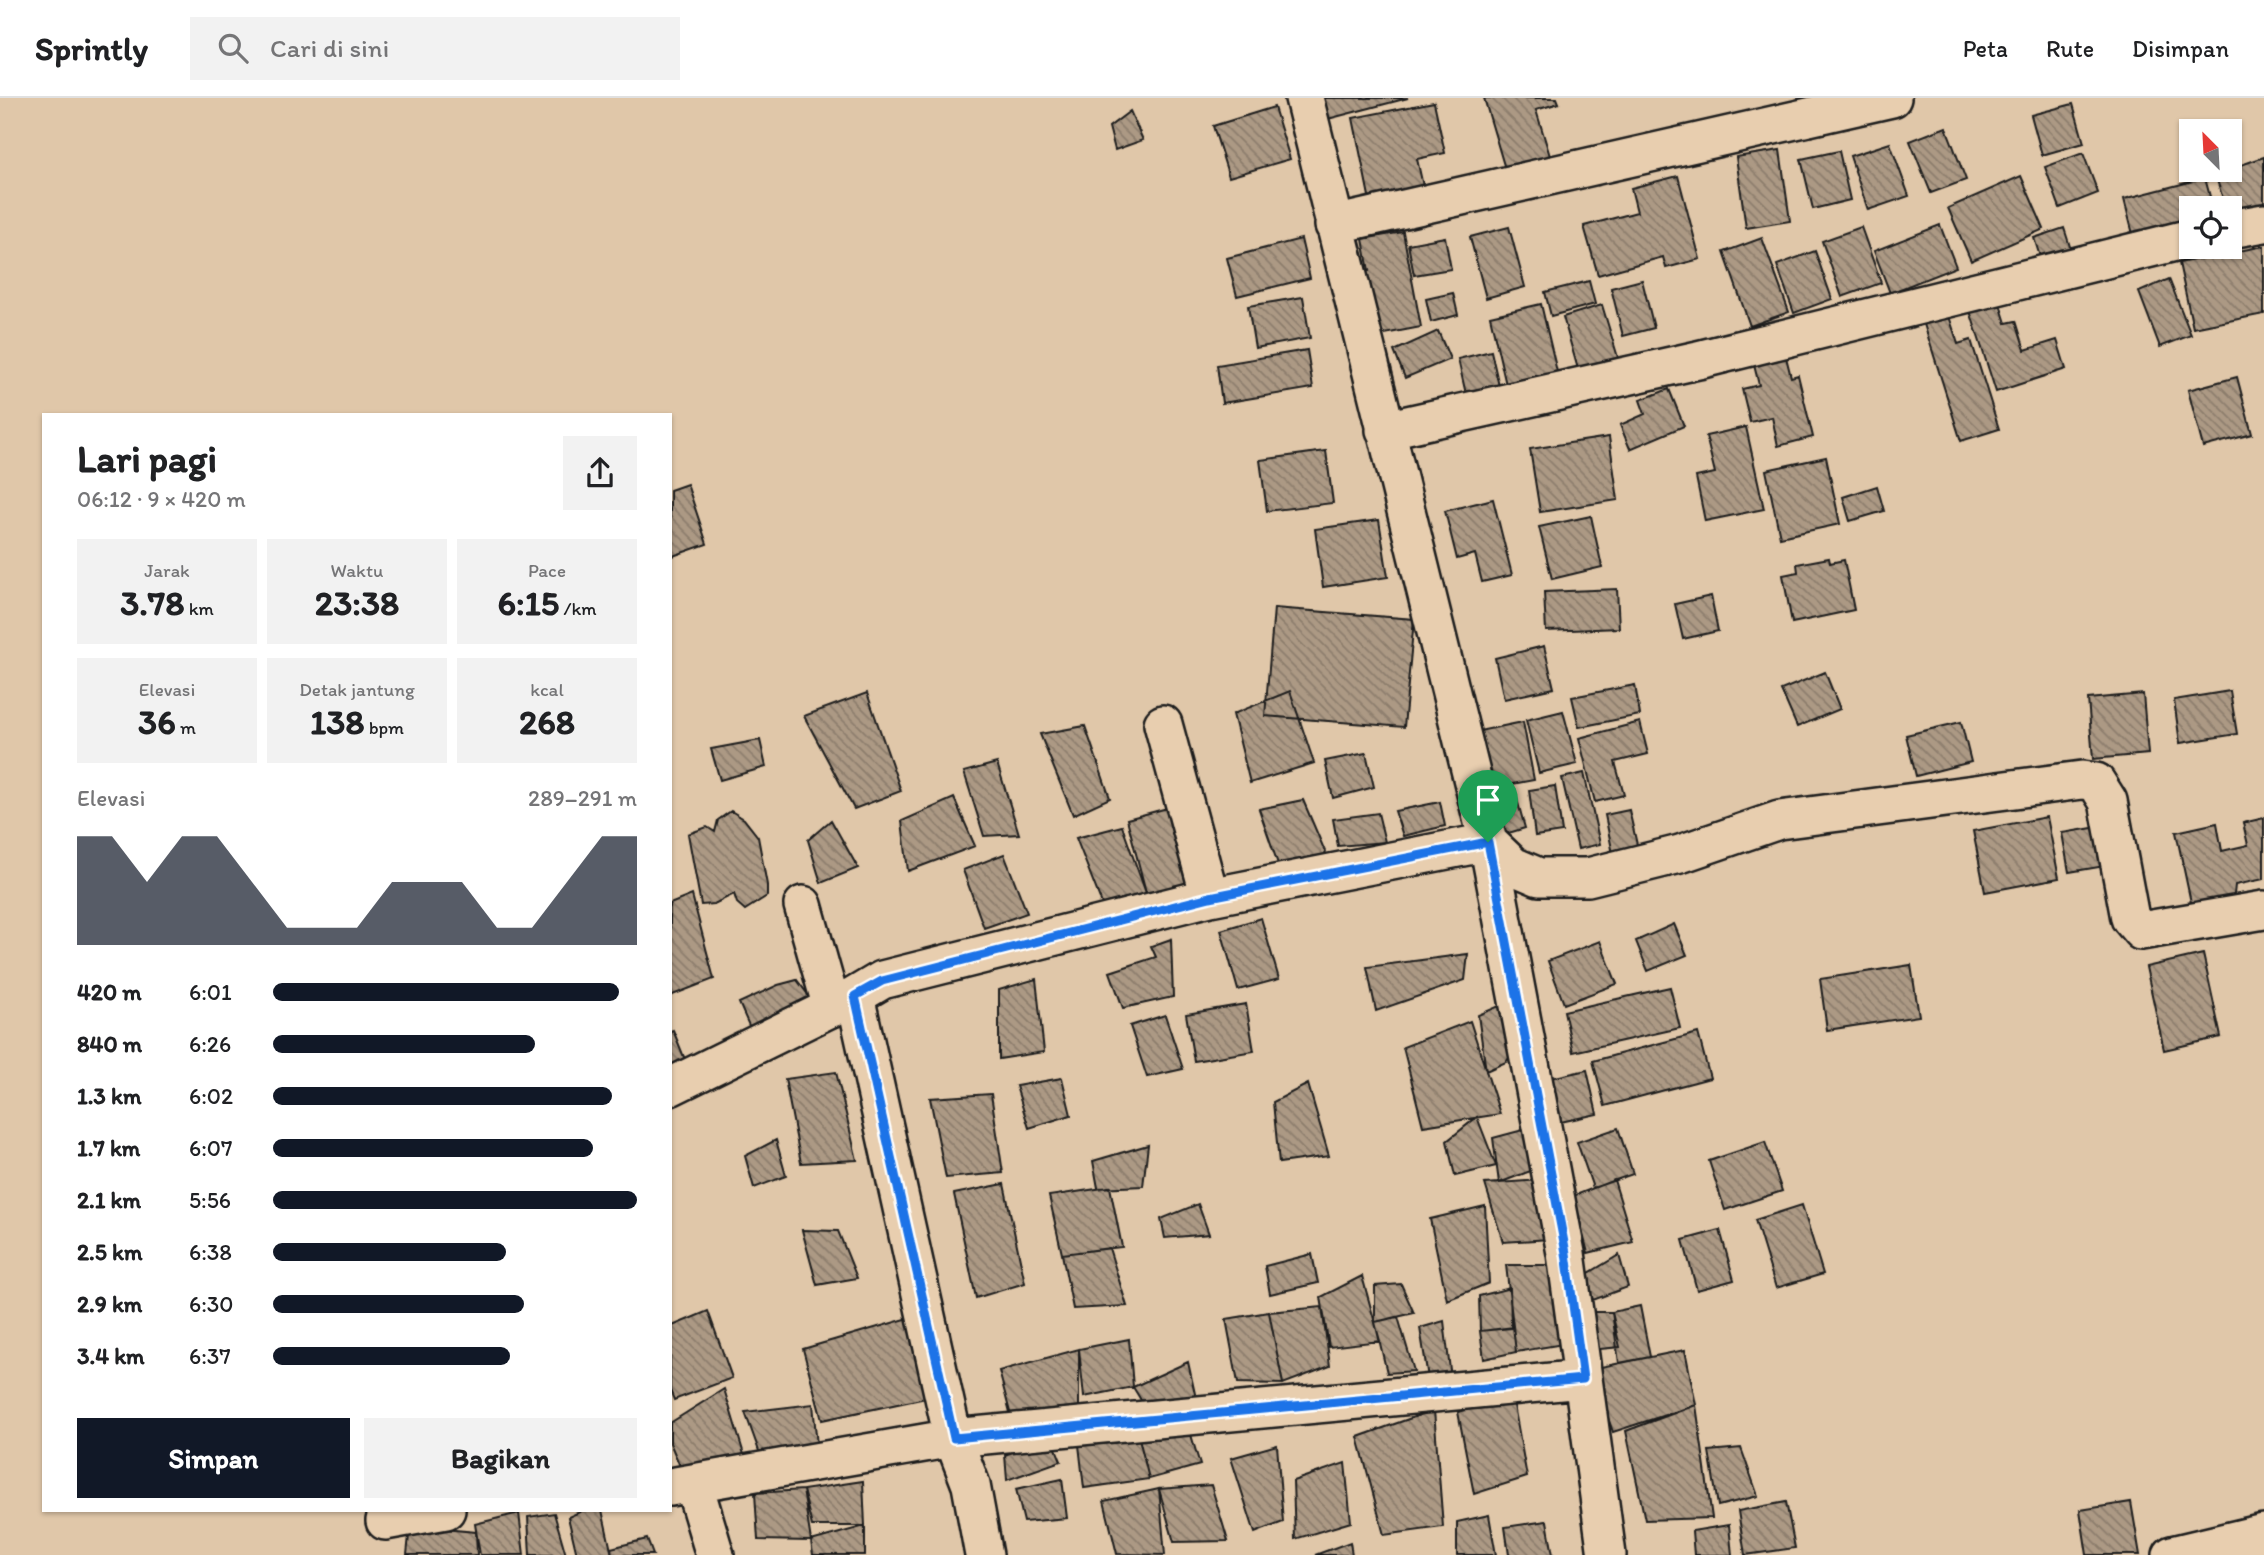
<!DOCTYPE html>
<html lang="id">
<meta charset="utf-8">
<style>
body{margin:0;font-family:Itim,sans-serif;background:#f2f2f2;color:#202124;height:100vh;display:flex;flex-direction:column;font-size:26px;white-space:nowrap}
*{box-sizing:border-box;margin:0}
p{font-size:23px;color:#757577}
.icon{flex:none;width:38px;height:38px;fill:none;stroke:currentColor;stroke-width:2;stroke-linecap:round;stroke-linejoin:round}
.map{position:relative;flex:1;overflow:hidden}
.drawer{position:absolute;left:42px;top:315px;width:630px;height:1099px;display:flex;flex-direction:column;background:#fff;border-radius:0px;box-shadow:0 2px 5px #0004}
.drawer>*{flex:none}
.needle{width:46px;rotate:336deg}
.fabs{position:absolute;left:2179px;top:21px;display:grid;gap:14px}
.fabs a{display:grid;place-items:center;width:63px;height:63px;border-radius:0px;background:#fff;box-shadow:0 2px 5px #0004;font-size:35px}
.pin{position:absolute;display:grid;place-items:center;width:60px;height:60px;color:#fff;margin:-72px -30px;border-radius:50% 50% 50% 0;rotate:-45deg;box-shadow:0 0 7px #0007}
.pin .icon{rotate:45deg}
.round{display:grid;place-items:center;flex:none;width:74px;height:74px;border-radius:0px;background:#f2f2f2}
.overview{display:flex;align-items:center;justify-content:space-between;height:119px;padding:0 35px}
h1{font-size:38px;font-weight:700;line-height:52px}
.metrics{display:grid;grid-template-columns:repeat(3,1fr);gap:10px;height:119px;padding:7px 35px}
.metrics div{display:grid;align-content:center;border-radius:0px;background:#f2f2f2;text-align:center}
.metrics b{font-size:35px;font-weight:700}
.metrics small{font-size:19px;font-weight:400}
.metrics p{font-size:19px}
.chart{height:196px;padding:14px 35px}
.chart p{display:flex;justify-content:space-between}
.chart svg{width:100%;height:126px;margin-top:7px;fill:#111827;opacity:.7}
.action{display:flex;gap:14px;margin-top:auto;padding:14px 35px}
.action a{flex:1;height:80px;border-radius:0px;background:#111827;color:#fff;font-size:28px;font-weight:700;line-height:80px;text-align:center}
.action a+a{background:#f2f2f2;color:#202124}
ul{padding:0 35px;list-style:none;font-size:23px}
li{display:grid;grid-template-columns:112px 84px 1fr;align-items:center;height:52px}
li i{height:18px;border-radius:9px;background:#111827}
header{display:flex;align-items:center;gap:42px;box-sizing:border-box;height:98px;padding:0 35px;background:#fff;border-bottom:2px solid #e0e0e0}
header strong{font-size:33px}
nav{display:flex;gap:38px;margin-inline-start:auto;font-size:24px}
.search{width:490px;height:63px;background:#f2f2f2;display:flex;align-items:center;gap:18px;box-sizing:border-box;padding:0 24px;border-radius:0px;color:#757577;font-size:26px}
.map>svg:first-child{display:block}
.building{fill:url(#building-back-hatch);stroke:#1c1c1c;stroke-width:2}
.lines{fill:none;stroke-linecap:round;stroke-linejoin:round}
.minor-casing{stroke:#1c1c1c;stroke-width:42}
.minor{stroke:#e8ceaf;stroke-width:37}
.route-casing{stroke:#fff;stroke-width:14}
.route{stroke:#1a73e8;stroke-width:9}
</style>
<header>
<strong>Sprintly</strong>
<div class="search"><svg class="icon" aria-label="search" viewBox="0 0 24 24"><circle cx="10" cy="10" r="6"/><path d="M15 15l6 6"/></svg>Cari di sini</div>
<nav><a>Peta</a><a>Rute</a><a>Disimpan</a></nav>
</header>
<div class="map">
<svg width="2264" height="1457" viewBox="0 0 2264 1457">
<defs>
<pattern id="building-back-hatch" width="6" height="6" patternUnits="userSpaceOnUse" patternTransform="scale(1.75)"><rect width="6" height="6" fill="#ac9984"/><path d="M-1 5l2 2M0 0l6 6M5-1l2 2" fill="none" stroke="#8b7c6b"/></pattern>
</defs>
<rect width="100%" height="100%" fill="#e0c7a9"/>
<filter id="ink" filterUnits="userSpaceOnUse"><feTurbulence type="fractalNoise" baseFrequency=".0143" numOctaves="2"/><feDisplacementMap in="SourceGraphic" scale="14" xChannelSelector="R" yChannelSelector="G"/><feConvolveMatrix kernelMatrix="1 2 1 2 8 2 1 2 1" color-interpolation-filters="sRGB"/></filter>
<g filter="url(#ink)">
<path class="building" d="M1318,0H1408L1324,22Z
M1484,0H1557L1559,5L1536,12L1553,68L1508,81Z
M1434,4L1445,55L1417,61L1425,97L1371,108L1353,20Z
M2073,6L2084,45L2042,57L2031,17Z
M1274,9L1290,61L1229,79L1213,28Z
M1130,13L1143,42L1115,52L1109,29Z
M1946,29L1966,82L1931,95L1910,43Z
M1890,45L1909,98L1868,112L1850,58Z
M1780,52L1790,123L1746,130L1736,59Z
M1839,53L1850,102L1813,111L1801,61Z
M2083,55L2098,95L2060,110L2045,69Z
M2264,59V117L2230,123V110H2226L2215,76Z
M1678,78L1700,161L1666,170L1663,159L1598,177L1584,128L1637,114L1631,90Z
M2021,78L2044,131L1971,163L1948,110Z
M2205,80L2213,110H2191V130L2135,144L2124,101Z
M1940,127L1956,169L1890,195L1874,153Z
M1509,129L1525,189L1486,200L1470,139Z
M1861,129L1881,185L1842,199L1822,143Z
M2064,130L2074,161L2044,171L2034,140Z
M1403,134L1421,229L1374,238L1362,174L1369,173L1363,141Z
M1445,139L1451,171L1414,177L1408,146Z
M1762,140L1789,214L1750,228L1724,154Z
M1301,141L1310,180L1237,198L1227,160Z
M2264,148V216L2193,230L2179,165Z
M1815,153L1832,201L1794,215L1777,167Z
M2169,181L2191,237L2160,249L2139,194Z
M1642,182L1654,230L1623,238L1611,190Z
M1589,183L1595,206L1551,218L1545,194Z
M1453,195L1458,217L1431,224L1426,201Z
M1303,199L1310,240L1255,250L1248,208Z
M1999,203L2006,225L2016,223L2025,252L2057,242L2066,271L1996,294L1970,213Z
M1541,206L1558,278L1507,291L1490,218Z
M1602,207L1620,266L1580,278L1563,219Z
M1948,215L1958,246L1971,242L1999,331L1961,343L1923,223Z
M1438,233L1450,261L1405,280L1394,253Z
M1307,252L1313,290L1222,305L1217,267Z
M1491,253L1501,297L1468,305L1458,261Z
M1786,259L1791,279L1798,277L1813,339L1778,348L1772,319L1750,324L1742,291L1759,287L1754,267Z
M2237,279L2252,336L2203,349L2188,292Z
M1669,291L1684,328L1630,351L1620,327L1645,316L1640,302Z
M1746,329L1764,411L1705,423L1696,379L1715,375L1706,338Z
M1609,339L1618,402L1540,414L1530,351Z
M1326,353L1333,405L1267,413L1260,362Z
M1826,359L1840,426L1780,439L1766,372Z
M687,386L707,446L670,459V392Z
M1877,388L1884,413L1850,423L1843,399Z
M1493,401L1512,477L1482,484L1475,456L1457,461L1445,413Z
M1591,418L1602,469L1552,481L1539,429Z
M1379,422L1388,479L1323,489L1315,431Z
M1829,460L1830,465L1844,462L1854,512L1792,525L1783,477L1798,474L1797,466Z
M1617,491L1619,530L1546,533L1544,494Z
M1711,498L1718,533L1683,541L1675,506Z
M1274,510L1414,521L1404,629L1265,618Z
M1544,548L1554,590L1504,601L1495,560Z
M1825,574L1840,611L1797,629L1781,592Z
M1635,587L1640,617L1579,629L1572,599Z
M1290,593L1314,665L1250,685L1233,616Z
M2230,593L2237,636L2180,645L2174,602Z
M867,595L901,693L854,711L804,618Z
M2143,596L2148,656L2093,661L2088,601Z
M1563,613L1577,666L1539,675L1526,622Z
M1523,624L1534,682L1490,690L1479,633Z
M1640,624L1648,656L1615,664L1624,697L1595,704L1579,640Z
M1961,624L1971,664L1916,678L1906,637Z
M1085,628L1110,700L1073,717L1040,636Z
M760,642L766,669L720,682L711,651Z
M1366,655L1374,689L1333,700L1325,663Z
M997,665L1019,736L984,738L964,674Z
M1584,675L1600,746L1578,751L1562,680Z
M1555,688L1562,734L1535,738L1529,692Z
M1515,694L1525,730L1502,737L1492,701Z
M954,700L975,748L908,773L902,723Z
M1303,702L1327,758L1280,772L1259,711Z
M1440,704L1445,728L1403,738L1395,713Z
M1171,709L1190,786L1147,798L1127,721Z
M1629,712L1638,751L1613,756L1605,717Z
M731,713L744,721L758,739L767,787V798L745,812L737,805L734,796L714,806L701,807L688,736L707,729L715,734L718,722Z
M1378,715L1385,744L1338,748L1333,721Z
M2047,719L2059,780L1985,794L1973,733Z
M2264,720V781L2235,787L2233,806L2193,814L2176,734L2217,725L2222,753L2248,747L2243,725Z
M831,722L858,770L821,785L808,742Z
M1122,728L1147,798L1104,811L1076,740Z
M2099,729L2105,768L2069,774L2062,735Z
M1004,756L1027,815L984,830L963,772Z
M692,797L714,881L670,898V806Z
M1261,820L1279,881L1238,892L1221,832Z
M1674,826L1687,857L1648,873L1636,843Z
M1171,841L1173,899L1123,910L1110,874L1156,859L1151,848Z
M1600,843L1617,886L1564,906L1548,863Z
M1468,856L1465,882L1376,913L1367,869Z
M2203,856L2221,939L2164,952L2146,869Z
M1911,867L1919,918L1827,932L1820,881Z
M1036,881L1044,954L999,961V892Z
M797,882L809,898L806,913L754,939L739,905L778,887Z
M1670,889L1680,930L1573,954L1564,913Z
M1246,906L1254,953L1194,963L1186,916Z
M1504,906L1517,949L1506,964L1486,973L1478,917Z
M1165,917L1183,971L1147,979L1130,928Z
M1470,923L1500,1016L1423,1028L1403,949Z
M673,932L688,969L670,978V933Z
M1698,935L1710,980L1605,1008L1593,963Z
M1587,972L1597,1016L1556,1025L1546,981Z
M836,974L857,1062L801,1065L785,981Z
M1062,980L1071,1017L1029,1030L1016,988Z
M1308,986L1329,1058L1279,1065L1273,1004Z
M991,996L1003,1075L946,1080L930,1000Z
M1477,1019L1496,1068L1455,1078L1447,1043Z
M1534,1029L1541,1069L1499,1085L1493,1040Z
M1618,1030L1633,1076L1593,1090L1577,1044Z
M776,1042L786,1078L754,1090L745,1058Z
M1765,1044L1782,1093L1725,1112L1709,1063Z
M1148,1047L1143,1088L1098,1090L1093,1063Z
M1541,1082L1549,1141L1503,1144L1485,1086Z
M1614,1082L1633,1144L1588,1155L1573,1098Z
M1004,1086L1025,1185L976,1200L954,1096Z
M1110,1089L1122,1149L1062,1156L1049,1098Z
M1198,1106L1209,1136L1165,1140L1161,1121Z
M1802,1107L1823,1176L1776,1190L1755,1122Z
M1485,1108L1489,1185L1447,1202L1430,1121Z
M802,1132L838,1133L857,1180L817,1187Z
M1720,1132L1734,1182L1697,1192L1683,1142Z
M1109,1150L1127,1208L1073,1211L1062,1156Z
M1312,1156L1318,1185L1270,1196L1265,1168Z
M1619,1157L1628,1189L1593,1202L1584,1178Z
M1506,1167H1554L1569,1245L1516,1254Z
M1362,1178L1380,1243L1329,1249L1321,1199Z
M1401,1186L1414,1215L1375,1224V1188Z
M1510,1190L1511,1230L1480,1233L1479,1198Z
M1640,1208L1650,1259L1619,1265L1612,1214Z
M1322,1209L1330,1268L1283,1286L1269,1214Z
M708,1213L732,1280L674,1302L670,1292V1229Z
M1269,1214L1283,1286L1238,1285L1226,1221Z
M1588,1214H1612L1620,1249L1590,1252Z
M1398,1219L1414,1273L1387,1275L1375,1224Z
M909,1220L926,1300L822,1322L803,1251Z
M1444,1223L1451,1280H1428L1420,1230Z
M1513,1229L1516,1254L1484,1261L1480,1233Z
M1129,1241L1133,1289L1084,1299L1079,1251Z
M1079,1251V1313L1015,1333L999,1273Z
M1685,1252L1696,1307L1613,1334L1591,1271Z
M1188,1264L1197,1305L1147,1312L1133,1289Z
M724,1291L746,1363L683,1375L670,1345V1325Z
M1512,1296L1527,1379L1474,1396L1458,1314Z
M813,1306L818,1358L764,1367L745,1314Z
M1696,1307L1712,1420L1645,1422L1626,1333Z
M1434,1312L1443,1429L1384,1437L1358,1339Z
M1189,1330L1200,1367L1149,1381L1138,1336Z
M1138,1336L1149,1381L1084,1390L1079,1347Z
M1051,1338L1061,1363L1007,1382L1005,1357Z
M1277,1347L1283,1424L1255,1435L1231,1360Z
M1741,1350L1758,1398L1718,1408L1709,1353Z
M1345,1365L1351,1424L1295,1441L1293,1383Z
M1062,1381L1067,1420L1024,1424L1016,1391Z
M863,1383L865,1428H812L803,1392Z
M1211,1387L1228,1443L1174,1444L1159,1391Z
M1159,1391L1165,1457L1117,1456L1104,1403Z
M803,1392L811,1443L758,1442L755,1395Z
M1786,1404L1795,1450L1745,1457L1738,1413Z
M2131,1404L2140,1457H2087L2080,1412Z
M584,1412H602L612,1457H577L568,1419Z
M519,1415L524,1457H480L475,1426Z
M554,1415L566,1457H530L528,1419Z
M1489,1417L1496,1457H1457V1424Z
M1547,1423L1553,1457H1509L1505,1429Z
M1729,1427L1732,1457H1694L1692,1433Z
M410,1428L476,1434L477,1457H407Z
M865,1428V1457H813L811,1443Z
M647,1441L653,1457H612L611,1450Z
M1350,1444L1352,1457H1315Z"/>
<g class="lines">
<g class="minor-casing">
<path id="minor" d="M1304,0L1488,744L1566,1155L1607,1457
M1334,127L1892,0
M2230,131L2264,125
M1385,332L1698,262L2191,140
M1163,626L1210,799
M803,807L832,910
M670,989L855,898
M694,1387L715,1457
M670,1389L953,1340L1583,1281
M385,1423L446,1412
M984,1457L971,1387L953,1340L855,898L882,882L1210,799L1488,744L1513,768L1539,779H1588L1680,756L1779,722L2082,682L2096,684L2108,703L2130,820L2141,833L2264,812
M2172,1457L2264,1435"/>
</g>
<use href="#minor" class="minor"/>
</g>
</g>
<g class="lines" filter="url(#ink)">
<g class="route-casing">
<path id="route" d="M1488,744L1566,1155L1583,1281L954,1340L855,898L882,883L1210,799Z"/>
</g>
<use href="#route" class="route"/>
</g>
</svg>
<div class="fabs">
<a><svg class="needle" viewBox="-14 -14 28 28"><path d="M0-13l5 13h-10z" fill="#e53935"/><path d="M0 13l5-13h-10z" fill="#757577"/></svg></a>
<a><svg class="icon" aria-label="locate" viewBox="0 0 24 24"><circle cx="12" cy="12" r="6"/><path d="M12 2v4M12 18v4M2 12h4M18 12h4"/></svg></a>
</div>
<div class="pin" style="left:1488px;top:744px;background:#1e9e55"><svg class="icon" aria-label="arrive" viewBox="0 0 24 24"><path d="M6 21V4h12l-3 4 3 4H6"/></svg></div>
<section class="drawer">
<div class="overview"><div><h1>Lari pagi</h1><p>06:12 · 9 × 420 m</p></div><a class="round"><svg class="icon" aria-label="share" viewBox="0 0 24 24"><path d="M12 15V3M7 8l5-5 5 5M5 13v7h14v-7"/></svg></a></div>
<div class="metrics">
<div><p>Jarak</p><b>3.78<small> km</small></b></div>
<div><p>Waktu</p><b>23:38</b></div>
<div><p>Pace</p><b>6:15<small> /km</small></b></div>
</div>
<div class="metrics">
<div><p>Elevasi</p><b>36<small> m</small></b></div>
<div><p>Detak jantung</p><b>138<small> bpm</small></b></div>
<div><p>kcal</p><b>268</b></div>
</div>
<div class="chart"><p><span>Elevasi</span>289–291 m</p>
<svg viewBox="0 0 160 44" preserveAspectRatio="none"><path d="M0 44V6L10 6L20 22L30 6L40 6L50 22L60 38L70 38L80 38L90 22L100 22L110 22L120 38L130 38L140 22L150 6L160 6V44z"/></svg>
</div>
<ul>
<li><b>420 m</b>6:01<i style="width:95%"></i></li>
<li><b>840 m</b>6:26<i style="width:72%"></i></li>
<li><b>1.3 km</b>6:02<i style="width:93%"></i></li>
<li><b>1.7 km</b>6:07<i style="width:88%"></i></li>
<li><b>2.1 km</b>5:56<i style="width:100%"></i></li>
<li><b>2.5 km</b>6:38<i style="width:64%"></i></li>
<li><b>2.9 km</b>6:30<i style="width:69%"></i></li>
<li><b>3.4 km</b>6:37<i style="width:65%"></i></li>
</ul>
<div class="action"><a>Simpan</a><a>Bagikan</a></div>
</section>
</div>
